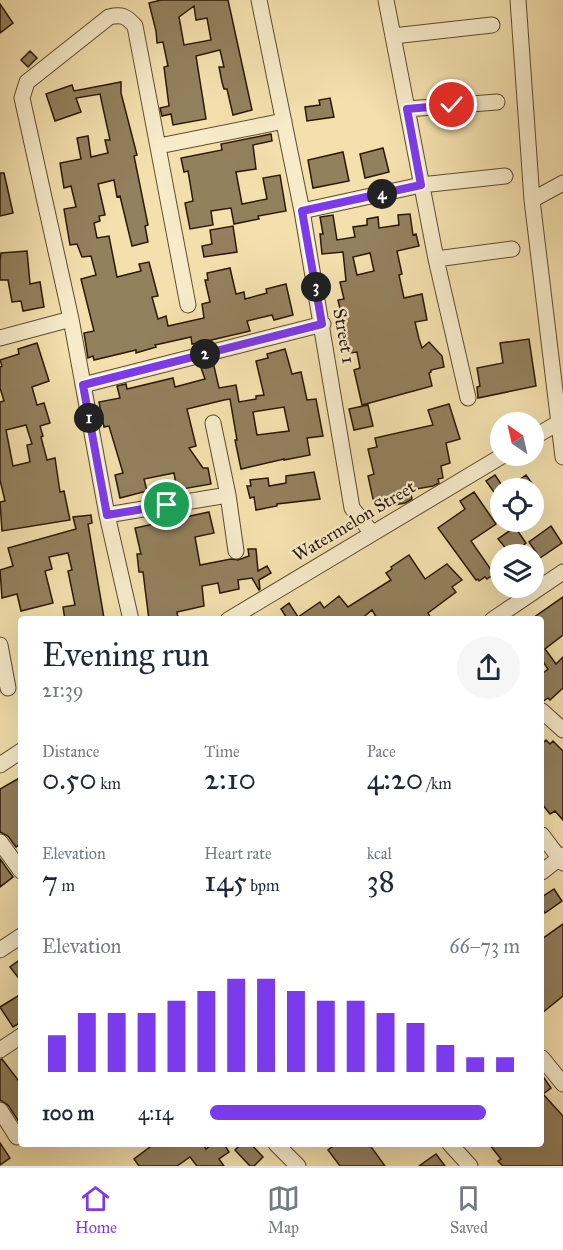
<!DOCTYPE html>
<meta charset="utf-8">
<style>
body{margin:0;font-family:"IM FELL Great Primer",serif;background:#f6f6f7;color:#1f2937;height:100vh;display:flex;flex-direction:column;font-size:22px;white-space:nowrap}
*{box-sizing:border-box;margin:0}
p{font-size:20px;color:#747a83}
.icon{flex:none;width:33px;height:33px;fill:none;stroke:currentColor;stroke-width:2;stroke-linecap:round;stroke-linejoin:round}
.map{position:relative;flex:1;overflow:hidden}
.sheet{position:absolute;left:18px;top:616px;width:526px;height:531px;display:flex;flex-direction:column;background:#fff;border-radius:6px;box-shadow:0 6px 24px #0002}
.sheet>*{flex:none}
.needle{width:39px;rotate:326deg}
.controls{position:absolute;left:490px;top:412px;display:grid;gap:12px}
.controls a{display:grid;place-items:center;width:54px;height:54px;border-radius:50%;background:#fff;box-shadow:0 6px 24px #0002;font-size:30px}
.pin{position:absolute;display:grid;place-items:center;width:51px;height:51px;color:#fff;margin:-26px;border:3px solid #fff;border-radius:50%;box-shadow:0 2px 6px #0007}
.km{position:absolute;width:30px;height:30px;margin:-15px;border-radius:50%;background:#222;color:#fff;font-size:16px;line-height:30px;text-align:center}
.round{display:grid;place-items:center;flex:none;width:63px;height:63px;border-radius:32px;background:#f6f6f7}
.summary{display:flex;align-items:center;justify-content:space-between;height:102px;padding:0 24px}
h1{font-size:33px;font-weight:600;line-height:45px}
.metrics{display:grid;grid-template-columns:repeat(3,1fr);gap:9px;height:102px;padding:6px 24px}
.metrics div{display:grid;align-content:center}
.metrics b{font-size:30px;font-weight:600}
.metrics small{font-size:16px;font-weight:400}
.metrics p{font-size:16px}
.chart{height:168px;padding:12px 24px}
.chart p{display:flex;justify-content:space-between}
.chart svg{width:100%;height:108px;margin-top:6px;stroke:#7c3aed;stroke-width:6}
ul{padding:0 24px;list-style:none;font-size:20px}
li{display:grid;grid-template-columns:96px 72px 1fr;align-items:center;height:45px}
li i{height:15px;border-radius:8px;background:#7c3aed}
.tabs{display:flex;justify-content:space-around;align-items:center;height:84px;border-top:2px solid #e0e1e3;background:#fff;font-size:16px;color:#747a83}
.tabs a{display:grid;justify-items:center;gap:3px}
.tabs .selected{color:#7c3aed}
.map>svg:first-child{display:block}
.building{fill:#93805d;stroke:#2b1906;stroke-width:1.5;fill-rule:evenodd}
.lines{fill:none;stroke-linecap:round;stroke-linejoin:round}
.minor-casing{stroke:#5d4b30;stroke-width:17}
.minor{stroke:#f7ebca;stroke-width:15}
.route-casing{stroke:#fff;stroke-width:12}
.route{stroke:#7c3aed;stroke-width:8}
.labels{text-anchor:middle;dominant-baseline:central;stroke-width:4.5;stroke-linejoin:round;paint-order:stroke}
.street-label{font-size:18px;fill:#2b1906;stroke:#f7ebca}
</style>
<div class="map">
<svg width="563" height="1166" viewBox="0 0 563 1166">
<rect width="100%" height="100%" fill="#f3e0ad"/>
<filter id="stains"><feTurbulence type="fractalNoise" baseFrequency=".00333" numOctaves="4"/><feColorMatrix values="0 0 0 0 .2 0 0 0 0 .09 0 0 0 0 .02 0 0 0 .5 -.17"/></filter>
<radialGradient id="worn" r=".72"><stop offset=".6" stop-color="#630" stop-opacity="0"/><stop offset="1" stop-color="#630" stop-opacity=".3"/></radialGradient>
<path class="building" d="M161,0H228L252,110L233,115L227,89H224L222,82L219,67H224L220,50L196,56L206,119L173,125L171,114L162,116L160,108L169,106L164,67L168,66L163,42L157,43L156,31L149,3ZM194,6L196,20L207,18L211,40L184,45L179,17Z
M0,4L13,23L0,33Z
M30,51L37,58L28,67L21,60Z
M121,82V93L137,155L134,156L148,225L145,226L148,242L132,246L120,196L117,197L114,180L98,184L105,215L99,216L100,221L94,223L97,238L109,236L117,277L141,271L139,264L149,262L158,296L152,297L158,319L166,316L168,326L204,318L202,304L210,302L205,280H208L207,273L230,268L236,294L244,292L245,299L267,293L266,289L286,284L293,315L274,320L272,315L247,321L250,331L203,342L192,344L191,337L155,345L156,347L136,353V350L94,360L93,356L88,358L84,333L94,331L81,279L96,275L91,256L82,257L77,244L70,245L64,209L76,207L71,186L64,188L60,163L81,159L77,138L88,136L91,157L108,153L105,140H110L100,94L76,98L81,112L55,121L46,94L72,85L74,91Z
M330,98L334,117L307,121L305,107L320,105L319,100Z
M271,134L272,141L253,145L256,169L236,172L242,204L267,199L263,178L280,175L286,211L258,216L259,219L234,224L231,208L211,211L213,225L190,229L185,203L193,201L188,171L184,172L181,158L222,150L221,144Z
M383,148L389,172L365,178L360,154Z
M343,152L349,181L313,188L308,160Z
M0,173H4L13,213L0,216Z
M410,214L413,235L416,234L419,246L397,251L402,274L399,275L404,298L422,294L427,320L415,322L419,339L422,348L429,342L442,356L444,367L431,370V372L429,373L432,386L362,405L354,370L360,368L357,352L350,353L338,300L344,299L340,282L346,281L343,252L322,254L320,234H323L320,217L333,215L337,240L355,237L353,227L367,225V219L378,217L379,228L399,225L398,215ZM370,253L374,271L357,275L353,257Z
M233,226L237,252L204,257L202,246L212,244L210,230Z
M27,251L30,284L40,282L44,307L23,311L21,301L12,302L8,280H0V261L1,253Z
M529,339L536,386L478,398L477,387L480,386L477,368L503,363L500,343Z
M37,343L49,381L32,387L37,405L44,403L50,423L40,426L43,436L41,437L47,460L55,458L60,492L64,491L70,520L2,531L0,502L5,501L0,480V402L4,401L0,388V367L2,366L0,360L19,354L18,349ZM26,425L32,444L27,445L30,462L13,466L6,430Z
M285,349L292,374L301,372L307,400L316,399L323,436L307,438L310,455L284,460V459L241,469L235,440H237L230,399L224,400L187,409L196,446L189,448L203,468H208L211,484L177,490L174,473L144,479L147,491L120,498L115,475L123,473L109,426L104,427L99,402L120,398L117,386L126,384L127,389L173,378L175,387L205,379L200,365L213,362L219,388L236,385L239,402L256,399V396L264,395L256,361L268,358L267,354ZM284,407L289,431L257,435L253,412Z
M449,404L460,439L446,443L450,463L441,466L443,478L438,479L439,483L433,486L410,490L412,499L405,503L395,505L394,503L386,505V502L376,504L375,499H373L368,476L374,474L368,449L377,447L375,438L433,425L428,410Z
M368,405L373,426L354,430L349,409Z
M314,472L320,499L277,504V506L256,510L254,497L250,498L247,486H251L250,480L268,478L269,486L286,483V476Z
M495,475L501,484V492L496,495L486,481Z
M526,475L536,489H507Z
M474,492L496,524L471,541L494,574L487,579L485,577L479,581L478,579L476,580L438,528L465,509L460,501Z
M209,512L214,533L195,537L200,565L231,559L238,560L249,556L248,549H256L258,571L267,566L271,573L259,580L260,589L259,590L252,578L238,580L239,589L220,593L218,583L202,586L204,606L177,612L178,618L149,620L143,572H139L137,554H141L135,528Z
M91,515L92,523L88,524L104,618L65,620L63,607L75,605L68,571L72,570L68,553L49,557L52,569L45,571L53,603L21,611L17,594L2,598L0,570L13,566L8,548L76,529L73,517Z
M551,526L562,543L540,558L529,542Z
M515,527L526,543L516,551L513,548L508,551L498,539Z
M409,555L425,579L447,564L462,580L452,587L456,592L428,613L432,620H378L372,610L360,620H288L281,609L289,603L298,617L320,602L324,608L339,596L348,607L391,580L386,573L392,569L391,567Z
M563,597V635L545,649L556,664L563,657V688L550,700L548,698L542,702V674L548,669L542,660V620H530Z
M546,740L550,744L553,741L563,751V820L555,811L550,814L542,804V744Z
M21,777V844L16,847L8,836L0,832V789Z
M0,859L13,877L0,887Z
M554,889L562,901L545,913L542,909V897Z
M563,924V996L542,1013V939Z
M21,959V981L10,967Z
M21,994V1022L13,1027L0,1007Z
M2,1059L21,1084V1125L8,1105L0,1100V1060Z
M542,1075L551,1088L543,1094L563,1116V1166H503L498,1161L501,1159L489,1144H542Z
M0,1143L10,1158L0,1165Z
M154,1144H203L206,1149L212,1144H224L229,1152L219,1159L224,1166H197L190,1157L177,1166H139L134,1159Z
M241,1144H251L263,1157L254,1166H250L235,1150Z
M336,1144H369L385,1166H340L328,1150Z
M436,1154L445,1166H419Z"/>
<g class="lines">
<g class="minor-casing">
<path id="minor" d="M259,0L302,211L352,508L372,533
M386,0L436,259L468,398
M518,0L532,200L563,457
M393,36L492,25
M407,109L497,102
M159,146L284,121
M532,200L563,183
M302,211L421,185L505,176
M436,259L512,249
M0,338L71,319
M83,385L323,324
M213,423L228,495L236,551
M534,437L558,423
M107,515L228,495
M131,620L107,515L71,319L22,98L27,82L109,17C122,14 126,16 135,26L188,305
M228,620L502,456
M492,620L563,572
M0,645L8,688
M542,711L563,730
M0,765L21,751
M542,835L563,863
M0,842L21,871
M542,872L563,855
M0,950L21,936
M0,1050L21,1036
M542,1058L563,1084
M0,1110L17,1137
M276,1144L298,1166
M450,1144L470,1166"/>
</g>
<use href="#minor" class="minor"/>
</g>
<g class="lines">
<g class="route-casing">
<path id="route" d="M167,505L107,515L83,385L322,324L302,211L421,185L407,109L452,105"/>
</g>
<use href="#route" class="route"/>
</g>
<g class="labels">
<g class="street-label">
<text transform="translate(344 336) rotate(80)">Street 1</text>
<text transform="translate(354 521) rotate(-31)">Watermelon Street</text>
</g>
</g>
<rect width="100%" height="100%" filter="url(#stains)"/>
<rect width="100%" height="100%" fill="url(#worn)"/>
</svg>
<div class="controls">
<a><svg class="needle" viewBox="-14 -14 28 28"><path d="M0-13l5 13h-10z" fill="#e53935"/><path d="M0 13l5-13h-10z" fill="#747a83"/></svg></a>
<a><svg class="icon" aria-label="locate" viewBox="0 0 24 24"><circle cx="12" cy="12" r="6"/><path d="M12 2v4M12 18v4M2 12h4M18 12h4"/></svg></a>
<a><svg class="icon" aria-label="layers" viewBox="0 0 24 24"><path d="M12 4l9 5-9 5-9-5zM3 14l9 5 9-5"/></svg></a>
</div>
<div class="pin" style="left:167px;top:505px;background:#1e9e55"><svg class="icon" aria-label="arrive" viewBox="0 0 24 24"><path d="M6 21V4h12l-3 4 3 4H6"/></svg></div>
<div class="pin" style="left:452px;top:105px;background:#d93025"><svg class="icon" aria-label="check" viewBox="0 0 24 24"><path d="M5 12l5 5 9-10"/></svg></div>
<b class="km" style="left:89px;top:418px">1</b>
<b class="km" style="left:205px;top:354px">2</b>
<b class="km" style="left:316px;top:287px">3</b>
<b class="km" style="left:382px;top:194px">4</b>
<section class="sheet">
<div class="summary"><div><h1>Evening run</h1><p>21:39</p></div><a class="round"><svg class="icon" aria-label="share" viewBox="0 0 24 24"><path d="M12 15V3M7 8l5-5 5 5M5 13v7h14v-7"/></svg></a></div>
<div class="metrics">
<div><p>Distance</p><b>0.50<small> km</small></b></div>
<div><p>Time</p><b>2:10</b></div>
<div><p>Pace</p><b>4:20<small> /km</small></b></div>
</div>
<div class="metrics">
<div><p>Elevation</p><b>7<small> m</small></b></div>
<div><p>Heart rate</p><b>145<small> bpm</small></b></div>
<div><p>kcal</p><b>38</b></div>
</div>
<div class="chart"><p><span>Elevation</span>66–73 m</p>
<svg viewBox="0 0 160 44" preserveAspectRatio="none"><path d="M5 44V29M15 44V20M25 44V20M35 44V20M45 44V15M55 44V11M65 44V6M75 44V6M85 44V11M95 44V15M105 44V15M115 44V20M125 44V24M135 44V33M145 44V38M155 44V38"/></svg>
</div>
<ul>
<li><b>100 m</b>4:14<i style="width:89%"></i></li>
</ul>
</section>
</div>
<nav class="tabs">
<a class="selected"><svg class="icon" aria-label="home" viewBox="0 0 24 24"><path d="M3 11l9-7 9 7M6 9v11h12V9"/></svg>Home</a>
<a><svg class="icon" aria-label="map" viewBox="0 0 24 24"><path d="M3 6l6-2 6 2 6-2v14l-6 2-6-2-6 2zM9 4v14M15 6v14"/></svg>Map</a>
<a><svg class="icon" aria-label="saved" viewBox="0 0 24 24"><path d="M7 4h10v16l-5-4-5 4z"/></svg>Saved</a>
</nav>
